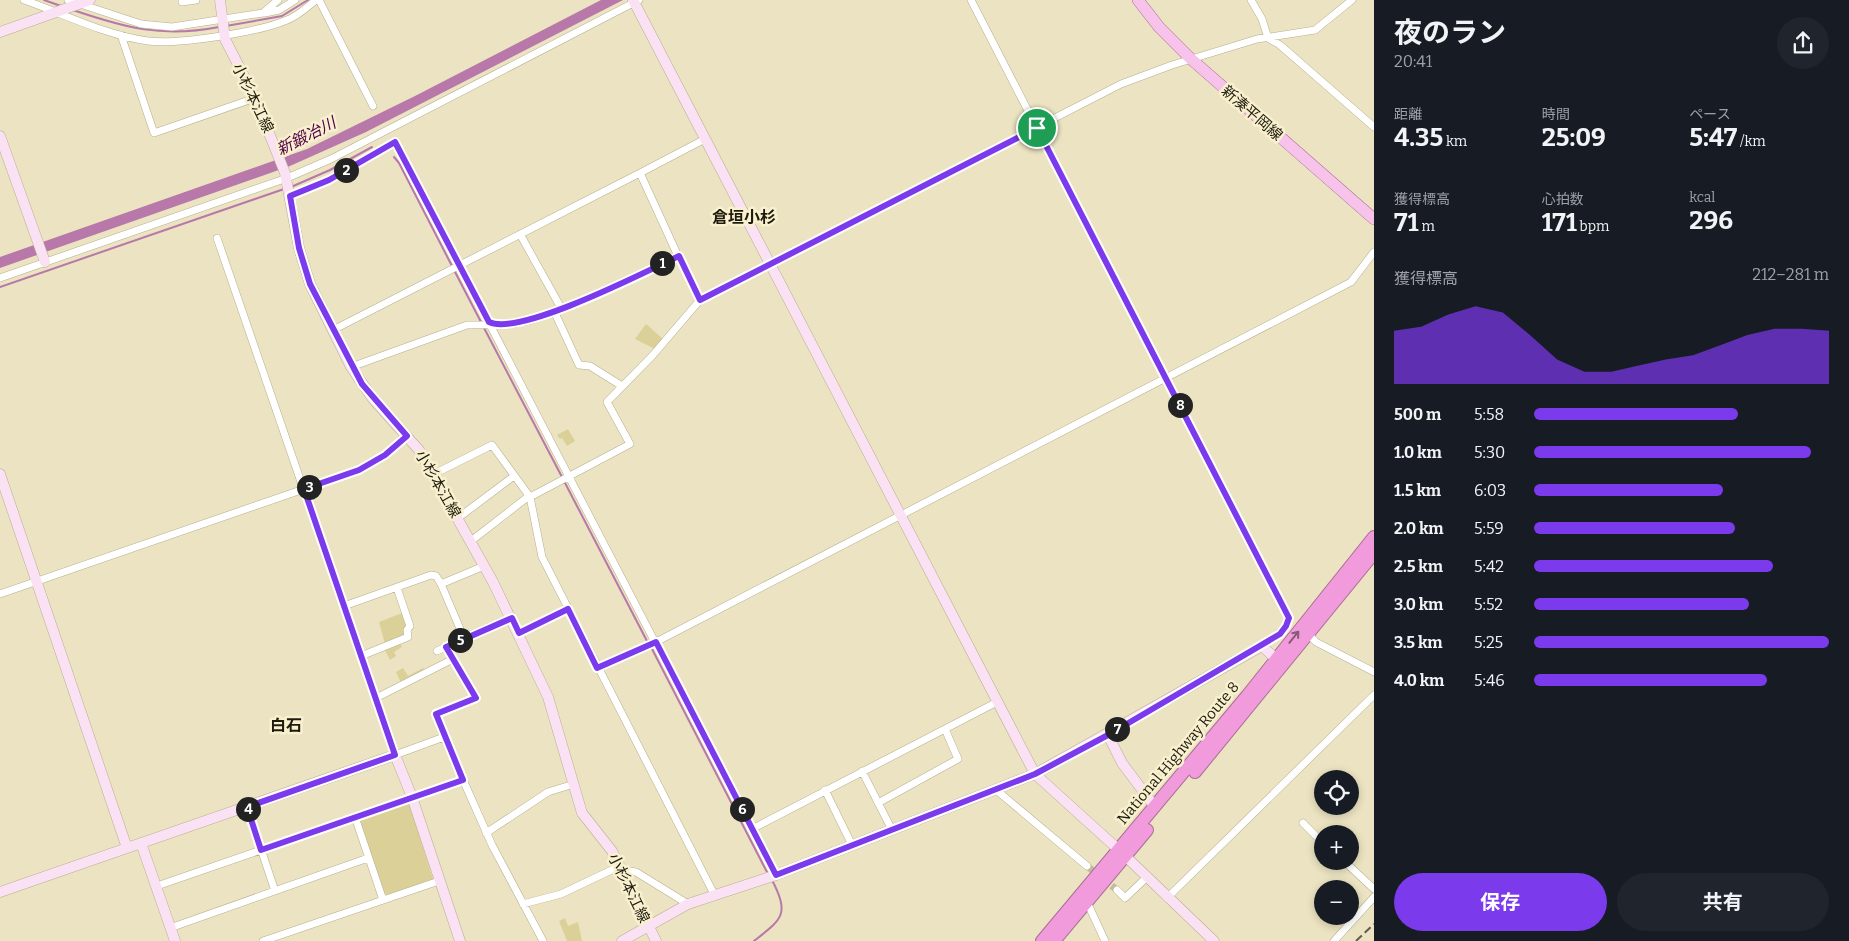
<!DOCTYPE html>
<html lang="ja">
<meta charset="utf-8">
<style>
body{margin:0;font-family:Bitter,"Noto Sans JP",serif;background:#20242c;color:#f1f3f6;height:100vh;display:flex;flex-direction:column;font-size:19px;white-space:nowrap}
*{box-sizing:border-box;margin:0}
p{font-size:16px;color:#9ea1a6}
.icon{flex:none;width:28px;height:28px;fill:none;stroke:currentColor;stroke-width:2;stroke-linecap:round;stroke-linejoin:round}
.map{position:relative;flex:1;overflow:hidden}
.side{display:flex;flex-direction:column;background:#171b24;width:475px}
.side>*{flex:none}
.fabs{position:absolute;left:1314px;top:770px;display:grid;gap:10px}
.fabs a{display:grid;place-items:center;width:45px;height:45px;border-radius:50%;background:#171b24;box-shadow:0 2px 8px #0003;font-size:25px}
.pin{position:absolute;display:grid;place-items:center;width:42px;height:42px;color:#fff;margin:-21px;border:2px solid #fff;border-radius:50%;box-shadow:0 1px 5px #0007}
.km{position:absolute;width:25px;height:25px;margin:-12px;border-radius:50%;background:#222;color:#fff;font-size:14px;line-height:25px;text-align:center}
.round{display:grid;place-items:center;flex:none;width:52px;height:52px;border-radius:26px;background:#20242c}
.head{display:flex;align-items:center;justify-content:space-between;height:85px;padding:0 20px}
h1{font-size:28px;font-weight:700;line-height:38px}
.figures{display:grid;grid-template-columns:repeat(3,1fr);gap:8px;height:85px;padding:5px 20px}
.figures div{display:grid;align-content:center}
.figures b{font-size:25px;font-weight:700}
.figures small{font-size:14px;font-weight:400}
.figures p{font-size:14px}
.chart{height:140px;padding:10px 20px}
.chart p{display:flex;justify-content:space-between}
.chart svg{width:100%;height:90px;margin-top:5px;fill:#7c3aed;opacity:.7}
.cta{display:flex;gap:10px;margin-top:auto;padding:10px 20px}
.cta a{flex:1;height:58px;border-radius:30px;background:#7c3aed;color:#fff;font-size:20px;font-weight:700;line-height:58px;text-align:center}
.cta a+a{background:#20242c;color:#f1f3f6}
ul{padding:0 20px;list-style:none;font-size:16px}
li{display:grid;grid-template-columns:80px 60px 1fr;align-items:center;height:38px}
li i{height:12px;border-radius:6px;background:#7c3aed}
main{display:flex;flex:1;min-height:0}
.map>svg:first-child{display:block}
.green{fill:#dcd099}
.water{fill:#b878a9}
.lines{fill:none;stroke-linecap:round;stroke-linejoin:round}
.stream{stroke:#b878a9;stroke-width:2}
.street-tunnel{stroke:#c2bb9d;stroke-width:7;stroke-dasharray:7 3.5;stroke-linecap:butt}
.street-casing{stroke:#b6af8e;stroke-width:8}
.secondary-casing{stroke:#b6af8e;stroke-width:11}
.primary-casing{stroke:#a76e94;stroke-width:12}
.highway-casing{stroke:#a76e94;stroke-width:14}
.street{stroke:#fff;stroke-width:7}
.secondary{stroke:#fbe1f4;stroke-width:10}
.primary{stroke:#f7c3ea;stroke-width:11}
.highway{stroke:#f19bdc;stroke-width:12}
.rail{stroke:#615c48;stroke-width:2;stroke-dasharray:8 4;stroke-linecap:butt}
.oneway{stroke:#885b75}
.route-casing{stroke:#fff;stroke-width:10}
.route{stroke:#7c3aed;stroke-width:6}
.labels{text-anchor:middle;dominant-baseline:central;stroke-width:5;stroke-linejoin:round;paint-order:stroke}
.street-label{font-size:15px;fill:#1e1b0e;stroke:#f8f0ce}
.water-label{font-size:16px;font-style:italic;fill:#500044;stroke:#f8f0ce}
.neighbourhood-label{font-size:16px;font-weight:bold;fill:#1e1b0e;stroke:#f8f0ce}
</style>
<main>
<div class="map">
<svg width="1374" height="941" viewBox="0 0 1374 941">
<rect width="100%" height="100%" fill="#ebe3c1"/>
<path class="green" d="M646,324L663,339L655,349L635,339Z
M568,429L575,441L567,446L562,438L560,439L557,435Z
M402,613L408,626L404,629L406,636L385,644L379,622Z
M400,643L402,647L394,652L396,656L390,660L385,650Z
M403,668L408,676L423,668L425,671L401,683L396,672Z
M406,803L409,804L433,879L388,895L382,891L360,822L361,818Z
M565,918L568,926L578,922L582,941H567L559,921Z"/>
<path class="water" d="M601,0H623L366,132L290,166L0,268V257L307,149L415,96Z"/>
<g class="lines">
<path class="stream" d="M44,0L61,6
M73,10C126,28 162,38 219,27
M226,26L282,16L308,0
M394,157L399,163L452,266
M291,187L330,170L372,147
M454,270L481,322
M0,287L284,189
M483,326L562,477
M564,481L648,643
M651,647L768,874
M754,941C782,919 790,915 772,880"/>
<path class="street-tunnel" d="M1087,866L1117,890"/>
<g class="street-casing">
<path id="street" d="M24,0C64,14 105,35 148,41C177,45 259,32 287,20C298,16 307,7 316,0
M68,0L141,24L172,27L263,13L278,0
M319,0L373,106
M971,0L1289,618C1284,632 1273,638 1262,646
M1251,0L1262,19L1268,38L1280,45L1374,127
M182,2L196,0
M265,13L279,10L295,0
M121,35L154,133L255,98
M290,196L329,180L395,142L776,875
M520,234L561,308
M217,238L395,755L444,737L492,845L543,941
M678,256L640,173L705,139
M0,278L287,178L331,159L639,0
M554,311L579,365L590,366L622,386
M333,330L640,173
M351,367L467,325L512,324L532,320L588,298L679,256L700,300
M434,474L492,445L530,497L542,557L714,894
M530,497L630,444L607,402L653,355L700,300L1121,84L1172,65L1257,39L1315,30L1352,0
M458,518L514,476
M471,541L529,496
M441,584L464,638L511,618
M0,594L359,470L385,455L407,435
M344,606L431,575L436,576L441,584L484,566
M519,633L568,609
M1309,635L1316,642L1374,672
M437,651L464,638
M361,656L408,637L407,630L410,626L397,588
M597,668L656,642L1351,282L1374,252
M376,698L453,659
M444,737L436,714L476,698L446,647
M862,771L892,830
M995,789L1087,866
M825,790L852,845
M878,803L958,759L945,729
M247,807L275,891
M355,817L383,900
M1303,823L1322,842
M752,829L997,702
M486,833L548,792L574,784
M1344,861L1374,889
M623,870L636,872L688,904
M157,886L463,780
M1117,890L1125,898L1146,878
M1167,898L1374,695
M1087,902L1105,941
M523,904L561,894L620,866
M170,928L368,858
M263,941L439,881
M1334,941L1374,897"/>
</g>
<g class="secondary-casing">
<path id="secondary" d="M220,0L225,39L255,98L285,173L299,248L310,284L351,367L373,399L419,450L493,582L548,697L582,813L612,851L656,941
M633,0L1035,774L1119,850L1214,941
M0,32L90,0
M0,136L45,262
M0,474L127,848
M1108,735L1122,763L1155,807
M141,843L175,941
M0,892L395,755L412,797L460,941
M622,941L688,904L776,875L1035,774L1262,646L1276,659"/>
</g>
<g class="primary-casing">
<path id="primary" d="M1138,0L1159,27L1191,59L1374,219"/>
</g>
<g class="highway-casing">
<path id="highway" d="M1195,772L1374,553
M1042,941L1247,696L1374,537
M1054,941L1147,830"/>
</g>
<use href="#street" class="street"/>
<use href="#secondary" class="secondary"/>
<use href="#primary" class="primary"/>
<use href="#highway" class="highway"/>
<path class="rail" d="M1356,941L1374,924"/>
</g>
<defs><path id="oneway-shaft" d="M-6 0H5M1.5-3L5.5 0L1.5 3" fill="none" stroke-width="1.6" stroke-linecap="round" stroke-linejoin="round" transform="scale(1.25)"/></defs>
<use class="oneway" href="#oneway-shaft" transform="translate(1294 637) rotate(-51)"/>
<g class="lines">
<g class="route-casing">
<path id="route" d="M1037,128L1289,618L1286,626L1280,634L1108,735L1035,774L776,875L656,642L597,668L568,609L519,633L512,618L446,647L476,698L436,714L463,780L261,850L247,807L395,755L304,489L359,470L385,455L407,436L362,384L310,284L299,248L290,196L329,180L395,142L489,322C519,337 647,271 679,256L700,300Z"/>
</g>
<use href="#route" class="route"/>
</g>
<g class="labels">
<g class="street-label">
<text transform="translate(253 98) rotate(64)">小杉本江線</text>
<text transform="translate(1252 113) rotate(41)">新湊平岡線</text>
<text transform="translate(438 484) rotate(60)">小杉本江線</text>
<text transform="translate(1178 753) rotate(-50)">National Highway Route 8</text>
<text transform="translate(629 888) rotate(64)">小杉本江線</text>
</g>
<g class="water-label">
<text transform="translate(306 136) rotate(-27)">新鍛冶川</text>
</g>
<g class="neighbourhood-label">
<text x="744" y="217">倉垣小杉</text>
<text x="286" y="725">白石</text>
</g>
</g>
</svg>
<div class="fabs">
<a><svg class="icon" aria-label="locate" viewBox="0 0 24 24"><circle cx="12" cy="12" r="6"/><path d="M12 2v4M12 18v4M2 12h4M18 12h4"/></svg></a>
<a>+</a>
<a>−</a>
</div>
<div class="pin" style="left:1037px;top:128px;background:#1e9e55"><svg class="icon" aria-label="arrive" viewBox="0 0 24 24"><path d="M6 21V4h12l-3 4 3 4H6"/></svg></div>
<b class="km" style="left:662px;top:263px">1</b>
<b class="km" style="left:346px;top:170px">2</b>
<b class="km" style="left:309px;top:487px">3</b>
<b class="km" style="left:248px;top:809px">4</b>
<b class="km" style="left:460px;top:640px">5</b>
<b class="km" style="left:742px;top:809px">6</b>
<b class="km" style="left:1117px;top:729px">7</b>
<b class="km" style="left:1180px;top:405px">8</b>
</div>
<section class="side">
<div class="head"><div><h1>夜のラン</h1><p>20:41</p></div><a class="round"><svg class="icon" aria-label="share" viewBox="0 0 24 24"><path d="M12 15V3M7 8l5-5 5 5M5 13v7h14v-7"/></svg></a></div>
<div class="figures">
<div><p>距離</p><b>4.35<small> km</small></b></div>
<div><p>時間</p><b>25:09</b></div>
<div><p>ペース</p><b>5:47<small> /km</small></b></div>
</div>
<div class="figures">
<div><p>獲得標高</p><b>71<small> m</small></b></div>
<div><p>心拍数</p><b>171<small> bpm</small></b></div>
<div><p>kcal</p><b>296</b></div>
</div>
<div class="chart"><p><span>獲得標高</span>212–281 m</p>
<svg viewBox="0 0 160 44" preserveAspectRatio="none"><path d="M0 44V18L10 16L20 10L30 6L40 9L50 20L60 32L70 38L80 38L90 35L100 32L110 30L120 25L130 20L140 17L150 17L160 18V44z"/></svg>
</div>
<ul>
<li><b>500 m</b>5:58<i style="width:69%"></i></li>
<li><b>1.0 km</b>5:30<i style="width:94%"></i></li>
<li><b>1.5 km</b>6:03<i style="width:64%"></i></li>
<li><b>2.0 km</b>5:59<i style="width:68%"></i></li>
<li><b>2.5 km</b>5:42<i style="width:81%"></i></li>
<li><b>3.0 km</b>5:52<i style="width:73%"></i></li>
<li><b>3.5 km</b>5:25<i style="width:100%"></i></li>
<li><b>4.0 km</b>5:46<i style="width:79%"></i></li>
</ul>
<div class="cta"><a>保存</a><a>共有</a></div>
</section>
</main>
